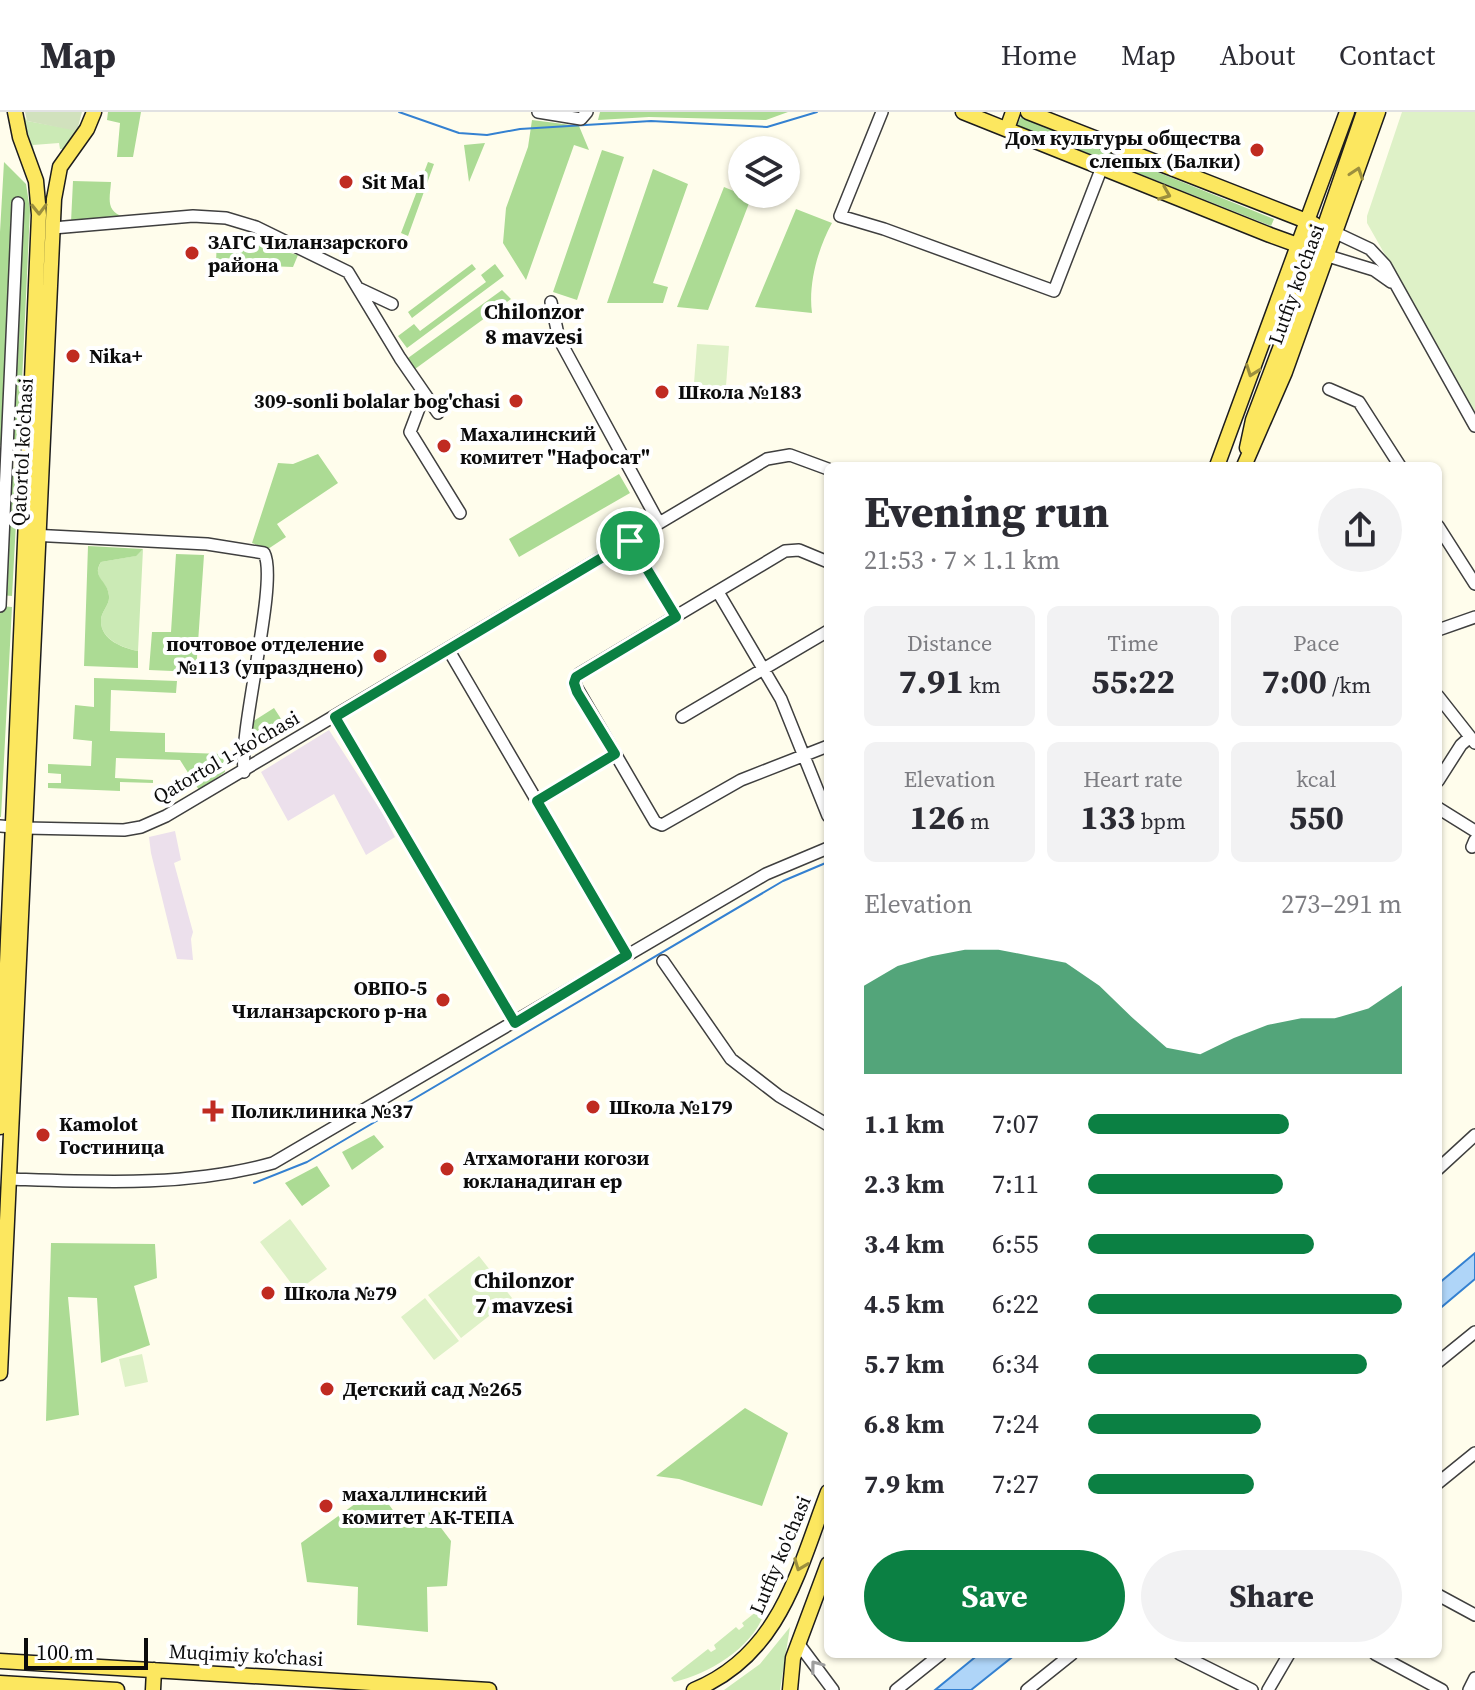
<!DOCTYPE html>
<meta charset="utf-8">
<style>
body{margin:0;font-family:"Source Serif 4",serif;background:#f2f2f3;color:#2b2b33;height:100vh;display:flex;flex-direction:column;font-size:30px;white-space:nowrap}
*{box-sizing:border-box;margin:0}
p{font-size:26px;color:#7c7c81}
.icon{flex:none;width:44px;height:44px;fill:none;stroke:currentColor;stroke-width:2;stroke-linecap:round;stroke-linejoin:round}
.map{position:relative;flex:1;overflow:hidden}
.side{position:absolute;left:824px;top:350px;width:618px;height:1196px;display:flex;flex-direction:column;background:#fff;border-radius:12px;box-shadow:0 2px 6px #0004}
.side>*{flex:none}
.buttons{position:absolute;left:728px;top:24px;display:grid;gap:16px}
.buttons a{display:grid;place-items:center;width:72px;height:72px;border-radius:50%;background:#fff;box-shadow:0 2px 6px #0004;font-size:40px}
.scale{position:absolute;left:24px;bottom:20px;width:124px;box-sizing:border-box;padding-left:8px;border:4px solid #0c0c0c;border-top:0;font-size:22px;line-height:28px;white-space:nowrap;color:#0c0c0c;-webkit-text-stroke:6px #fff;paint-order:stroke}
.pin{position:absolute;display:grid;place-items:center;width:68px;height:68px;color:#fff;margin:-34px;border:4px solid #fff;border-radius:50%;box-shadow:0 2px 8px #0007}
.round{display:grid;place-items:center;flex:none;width:84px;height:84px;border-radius:42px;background:#f2f2f3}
.summary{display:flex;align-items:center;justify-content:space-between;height:136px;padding:0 40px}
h1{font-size:44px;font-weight:700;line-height:60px}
.figures{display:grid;grid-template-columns:repeat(3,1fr);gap:12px;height:136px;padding:8px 40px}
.figures div{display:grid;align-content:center;border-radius:12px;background:#f2f2f3;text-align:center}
.figures b{font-size:34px;font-weight:700}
.figures small{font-size:22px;font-weight:400}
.figures p{font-size:22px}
.chart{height:224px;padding:16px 40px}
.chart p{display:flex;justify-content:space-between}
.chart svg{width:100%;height:144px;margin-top:8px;fill:#0b8043;opacity:.7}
.primary-button{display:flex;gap:16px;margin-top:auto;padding:16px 40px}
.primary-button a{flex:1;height:92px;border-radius:48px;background:#0b8043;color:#fff;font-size:32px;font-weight:700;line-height:92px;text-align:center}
.primary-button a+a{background:#f2f2f3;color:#2b2b33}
ul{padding:0 40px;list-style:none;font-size:26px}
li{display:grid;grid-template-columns:128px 96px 1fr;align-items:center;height:60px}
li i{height:20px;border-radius:10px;background:#0b8043}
header{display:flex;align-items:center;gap:48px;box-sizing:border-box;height:112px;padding:0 40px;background:#fff;border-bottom:2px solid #e1e1e2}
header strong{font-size:38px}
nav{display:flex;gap:44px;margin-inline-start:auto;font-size:28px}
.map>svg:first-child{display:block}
.industrial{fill:#ece0ec}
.green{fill:#cbeab5}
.forest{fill:#acdb94}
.cemetery{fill:#d1e1bd}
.pitch{fill:#def1c7}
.water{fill:#afd5f8;stroke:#3481d1;stroke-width:2}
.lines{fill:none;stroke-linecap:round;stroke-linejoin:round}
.stream{stroke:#3481d1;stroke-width:2}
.minor-casing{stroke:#3f3f3f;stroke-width:14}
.major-casing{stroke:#1d1d1d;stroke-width:17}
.minor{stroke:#fff;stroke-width:11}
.major{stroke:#fce75f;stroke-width:14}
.oneway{stroke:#9c8f3e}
.oneway2{stroke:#9e9e9e}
.route-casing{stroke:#fff;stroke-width:16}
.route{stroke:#0b8043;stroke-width:10}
.poi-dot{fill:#c02b21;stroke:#fff;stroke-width:3}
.labels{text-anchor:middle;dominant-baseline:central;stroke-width:8;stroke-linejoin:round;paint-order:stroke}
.poi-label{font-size:20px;font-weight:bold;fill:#0c0c0c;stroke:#fff;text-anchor:start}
.street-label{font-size:20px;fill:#0c0c0c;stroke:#fff}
.neighbourhood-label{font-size:22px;font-weight:bold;fill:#0c0c0c;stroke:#fff}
</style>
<header>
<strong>Map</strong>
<nav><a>Home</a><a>Map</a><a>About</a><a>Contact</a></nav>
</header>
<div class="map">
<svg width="1475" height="1578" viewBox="0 0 1475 1578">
<rect width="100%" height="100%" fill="#fffdec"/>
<path class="industrial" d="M329,618L383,702L395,725L366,743L334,682L288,709L261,660Z
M175,719L181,748L174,751L193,820L191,827L193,848L177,847L151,741L149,725Z"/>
<path class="green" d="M25,5L27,9L77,18L80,11L83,14L68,37H60L59,31L33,33L34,40H32L20,6Z
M143,437L138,539C124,536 100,528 101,508C101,499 110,493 109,484C108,469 91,467 101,450L135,444Z
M757,1499H765C754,1535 709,1562 674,1570L671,1566L708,1537L711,1540L716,1537L714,1533L736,1515L739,1518L744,1514L742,1511Z
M790,1515L780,1578H724L760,1552Z"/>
<path class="forest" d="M108,0H141L133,45H117L120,11L107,8Z
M600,0H788L766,8L649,5L598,8Z
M1021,5L1274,107L1271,114L1017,13Z
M532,8L579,14L589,38L574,33L526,168L503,131L506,96L528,35Z
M485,31L469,70L464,33Z
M602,38L624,45L577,188L553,180Z
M4,50L26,72L30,98L19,334L0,333V120Z
M428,50L434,52L408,124L401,121Z
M653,57L688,72L653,171L668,175L663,191H607Z
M73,69L111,70C110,86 105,99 124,105L71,110Z
M724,75L751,86L708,198L677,195Z
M796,97L832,111C818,136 808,172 812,201L755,195Z
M217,122L298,143L293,155L216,152Z
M472,152L476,157L412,206L408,200Z
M495,152L504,164L407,236L398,224L414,212L420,219L486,170L481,163Z
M502,178L511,187L415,257L408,246Z
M318,342L338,371L277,412L286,425L268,437L252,431L278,351L293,352Z
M0,355L19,356L12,484L0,483Z
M619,362L630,381L519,445L509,427Z
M88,434L143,437L136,444L101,450C91,466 108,468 109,484C110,493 101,499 101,508C100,528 123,536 138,539V556L84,554Z
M176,442L204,443L196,560L149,558L152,520H171Z
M0,494L12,495L1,705H0Z
M94,566L177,569L176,581L111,578L110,619L165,621V640L223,642L225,660L199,678L180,648L116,646L115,666L153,668V671L120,670V679L48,676V671H61V662L48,661V652L91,654L92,629L73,627L75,593L94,595Z
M274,596L287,616L248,640L252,610Z
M374,1023L384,1035L352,1058L342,1040Z
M317,1054L330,1074L302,1094L285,1071Z
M51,1131L155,1132L157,1166L134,1174L150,1233L101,1251L97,1186L68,1185L79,1303L46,1309Z
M745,1296L788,1321L762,1394L679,1367L656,1364Z
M377,1376L405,1415L429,1400L451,1429L447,1474L427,1475L428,1520L357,1513L358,1475L307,1470L301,1431Z"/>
<path class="cemetery" d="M25,0H82L77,19L27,9Z"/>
<path class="pitch" d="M1402,0H1475V301L1367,111V104Z
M697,232L729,234L725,287L693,284Z
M290,1107L327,1157L297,1179L260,1130Z
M479,1144L512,1186L461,1226L428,1183Z
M425,1186L459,1229L434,1248L401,1205Z
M142,1242L148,1270L125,1275L119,1247Z"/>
<path class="water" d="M1475,1141V1167L1438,1198V1172Z
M979,1542H1016L971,1578H935Z"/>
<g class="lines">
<path class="stream" d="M399,0L459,21L487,23L520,17L651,9L767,15L817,0
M254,1071L307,1050L783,769L828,750"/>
<g class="minor-casing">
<path id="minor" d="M538,0L581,7L587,0
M882,0L840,104L884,117L1054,179L1102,55
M53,116L193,104L226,106L256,115L348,160L400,246L438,301
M1336,121L1370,137L1385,153L1475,314
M1328,144L1374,158L1391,170
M360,177L392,192
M551,190L559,227L659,411
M1329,277L1359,290L1400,354
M424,283L410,320L460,401
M1438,414L1475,472
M31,423L207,432L264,441C279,468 239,615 244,660
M630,429L676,505
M828,450L799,438L785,439L579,562L574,571L655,710L662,713L741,668L828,634
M718,480L781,587L828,704
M0,494L18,91
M1438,518L1475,505
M448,537L627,843
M1438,584L1475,631
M335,605L515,911
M682,605L828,519
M1438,669L1461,633L1470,625
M537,689L615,642
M1438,696L1475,719
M0,714L13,715
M25,716L124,718L141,715L166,704L767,347L790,343L828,357
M1472,735L1475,728
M663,849L731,947L779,984L828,1013
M1438,1057L1475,1023
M9,1067C97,1070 187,1075 273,1051L766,762L828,736
M1438,1250L1475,1220
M1438,1371L1475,1341
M1438,1483L1475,1503
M798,1531L833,1578
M1180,1542L1252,1578
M1375,1542L1442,1578
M896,1578L941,1542
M1027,1578L1072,1542
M1268,1578L1289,1542
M1469,1578L1475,1566"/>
</g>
<g class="major-casing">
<path id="major" d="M963,0L1270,123L1328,144
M1028,0L1314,112
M1007,17L1013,0
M1247,336L1253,308L1310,157L1364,0
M1217,354L1347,0
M1244,354L1285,260L1378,0
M0,1015L39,103L36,69L20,25L15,0
M0,1261L54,87L60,55L87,17L94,0
M0,1549L489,1578
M0,1571L117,1578
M153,1578L154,1558
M694,1578C780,1543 798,1459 828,1380
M790,1578L793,1546L828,1452"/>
</g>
<use href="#minor" class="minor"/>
<use href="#major" class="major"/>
</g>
<defs><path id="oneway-chevron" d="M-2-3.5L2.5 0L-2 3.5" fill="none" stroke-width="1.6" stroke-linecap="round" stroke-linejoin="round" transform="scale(2)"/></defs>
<g class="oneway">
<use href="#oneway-chevron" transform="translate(1357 61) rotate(-71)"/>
<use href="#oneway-chevron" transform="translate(1165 82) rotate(22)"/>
<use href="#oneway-chevron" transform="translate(39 97) rotate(89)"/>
<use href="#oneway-chevron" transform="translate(1252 259) rotate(110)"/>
<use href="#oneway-chevron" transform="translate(800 1453) rotate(111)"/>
</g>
<use class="oneway2" href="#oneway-chevron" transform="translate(816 1554) rotate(-127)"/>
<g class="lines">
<g class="route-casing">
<path id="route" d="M630,429L676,505L576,565L574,571L577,580L615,642L537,689L627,843L515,911L335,605Z"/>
</g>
<use href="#route" class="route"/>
</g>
<g class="poi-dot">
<circle cx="1257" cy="38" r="8"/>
<circle cx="346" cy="70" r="8"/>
<circle cx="192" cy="141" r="8"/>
<circle cx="73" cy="244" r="8"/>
<circle cx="662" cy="280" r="8"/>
<circle cx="516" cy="289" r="8"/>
<circle cx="444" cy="334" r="8"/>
<circle cx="380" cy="544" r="8"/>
<circle cx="443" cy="888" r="8"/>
<circle cx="593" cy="995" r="8"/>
<path d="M209 987h8v8h8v8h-8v8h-8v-8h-8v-8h8z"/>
<circle cx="43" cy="1023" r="8"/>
<circle cx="447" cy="1057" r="8"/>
<circle cx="268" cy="1181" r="8"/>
<circle cx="327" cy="1277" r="8"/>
<circle cx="326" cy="1394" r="8"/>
</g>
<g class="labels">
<g class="poi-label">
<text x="1241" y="26" text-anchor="end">Дом культуры общества<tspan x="1241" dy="23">слепых (Балки)</tspan></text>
<text x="362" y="70">Sit Mal</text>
<text x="208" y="130">ЗАГС Чиланзарского<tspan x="208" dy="23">района</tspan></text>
<text x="89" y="244">Nika+</text>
<text x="678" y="280">Школа №183</text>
<text x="500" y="289" text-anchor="end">309-sonli bolalar bog'chasi</text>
<text x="460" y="322">Махалинский<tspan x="460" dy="23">комитет "Нафосат"</tspan></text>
<text x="364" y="532" text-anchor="end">почтовое отделение<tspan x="364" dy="23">№113 (упразднено)</tspan></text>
<text x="427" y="876" text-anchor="end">ОВПО-5<tspan x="427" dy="23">Чиланзарского р-на</tspan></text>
<text x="609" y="995">Школа №179</text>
<text x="231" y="999">Поликлиника №37</text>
<text x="59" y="1012">Kamolot<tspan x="59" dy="23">Гостиница</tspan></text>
<text x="463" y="1046">Атхамогани когози<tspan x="463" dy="23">юкланадиган ер</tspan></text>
<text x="284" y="1181">Школа №79</text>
<text x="343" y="1277">Детский сад №265</text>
<text x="342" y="1382">махаллинский<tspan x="342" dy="23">комитет АК-ТЕПА</tspan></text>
</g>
<g class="street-label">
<text transform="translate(1296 172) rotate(-70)">Lutfiy ko'chasi</text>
<text transform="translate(22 340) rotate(-87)">Qatortol ko'chasi</text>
<text transform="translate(226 645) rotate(-30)">Qatortol 1-ko'chasi</text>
<text transform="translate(780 1443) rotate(-67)">Lutfiy ko'chasi</text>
<text transform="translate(246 1543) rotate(3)">Muqimiy ko'chasi</text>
</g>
<g class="neighbourhood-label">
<text x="534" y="199">Chilonzor<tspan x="534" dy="25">8 mavzesi</tspan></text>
<text x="524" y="1168">Chilonzor<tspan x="524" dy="25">7 mavzesi</tspan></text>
</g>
</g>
</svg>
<div class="buttons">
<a><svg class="icon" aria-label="layers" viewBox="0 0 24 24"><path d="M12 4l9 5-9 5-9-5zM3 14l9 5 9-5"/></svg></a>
</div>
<div class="scale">100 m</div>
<div class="pin" style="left:630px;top:429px;background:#1e9e55"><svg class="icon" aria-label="arrive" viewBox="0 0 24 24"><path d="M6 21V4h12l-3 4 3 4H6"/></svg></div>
<section class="side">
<div class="summary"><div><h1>Evening run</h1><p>21:53 · 7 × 1.1 km</p></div><a class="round"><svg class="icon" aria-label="share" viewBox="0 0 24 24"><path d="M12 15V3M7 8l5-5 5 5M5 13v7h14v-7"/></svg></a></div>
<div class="figures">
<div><p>Distance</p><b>7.91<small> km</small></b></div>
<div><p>Time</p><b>55:22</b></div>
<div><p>Pace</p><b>7:00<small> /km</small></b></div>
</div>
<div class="figures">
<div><p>Elevation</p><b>126<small> m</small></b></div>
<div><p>Heart rate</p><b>133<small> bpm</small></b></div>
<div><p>kcal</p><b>550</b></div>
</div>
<div class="chart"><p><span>Elevation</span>273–291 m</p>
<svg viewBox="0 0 160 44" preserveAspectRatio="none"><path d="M0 44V17L10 11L20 8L30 6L40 6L50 8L60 10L70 17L80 27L90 36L100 38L110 33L120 29L130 27L140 27L150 24L160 17V44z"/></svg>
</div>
<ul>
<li><b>1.1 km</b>7:07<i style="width:64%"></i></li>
<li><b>2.3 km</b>7:11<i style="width:62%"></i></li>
<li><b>3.4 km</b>6:55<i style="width:72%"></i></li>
<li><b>4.5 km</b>6:22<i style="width:100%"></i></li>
<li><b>5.7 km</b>6:34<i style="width:89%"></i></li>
<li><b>6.8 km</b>7:24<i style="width:55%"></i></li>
<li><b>7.9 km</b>7:27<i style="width:53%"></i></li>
</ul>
<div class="primary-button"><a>Save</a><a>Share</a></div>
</section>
</div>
